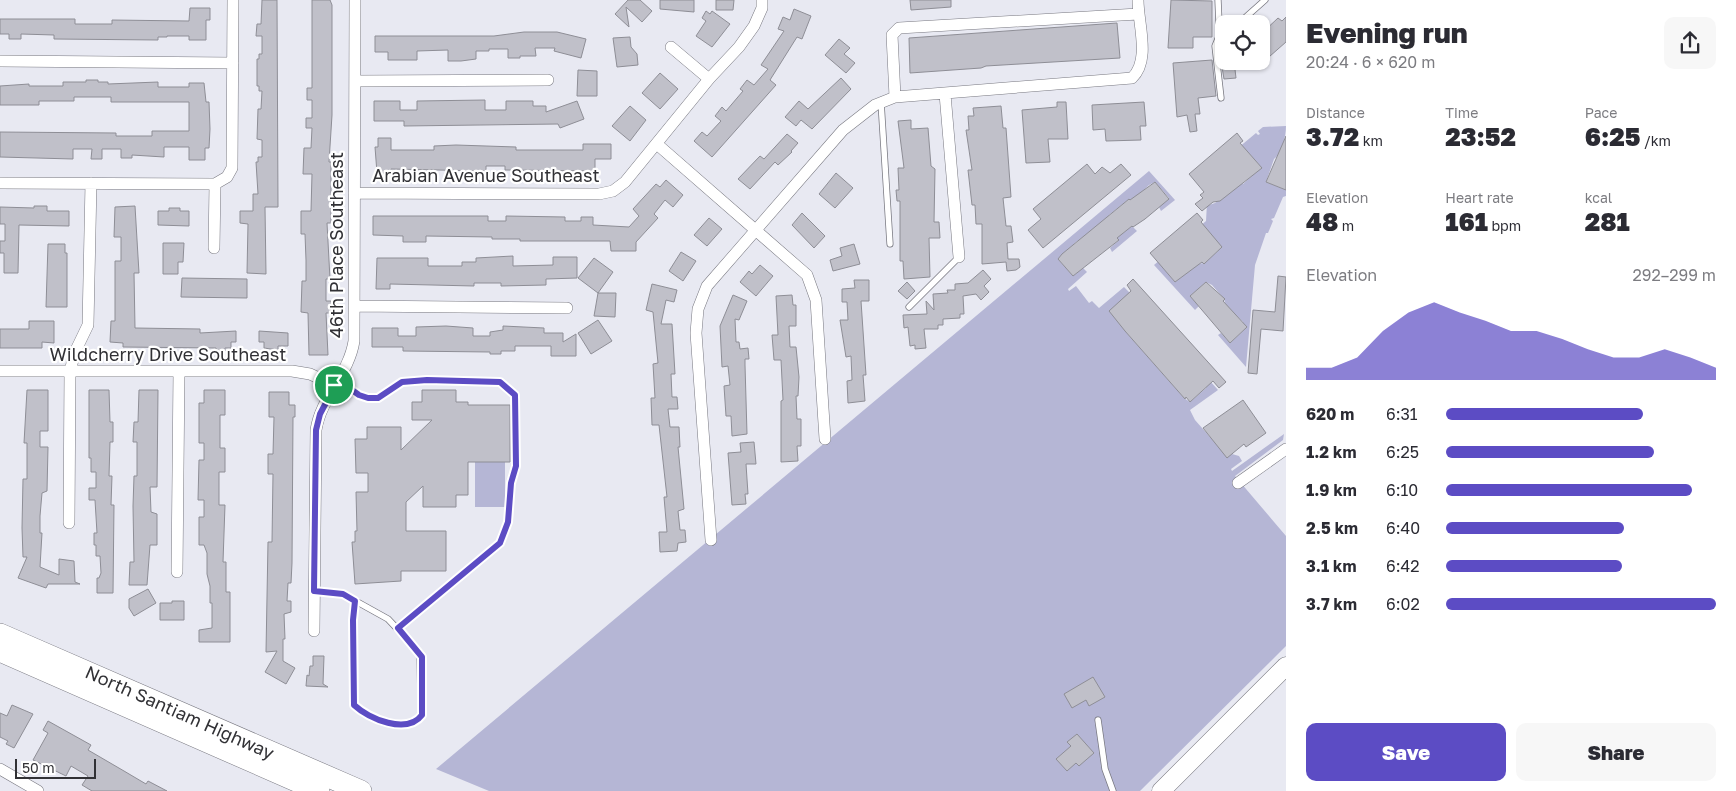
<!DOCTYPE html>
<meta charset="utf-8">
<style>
body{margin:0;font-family:"Golos Text",sans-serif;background:#f7f7f7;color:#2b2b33;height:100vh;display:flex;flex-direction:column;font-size:19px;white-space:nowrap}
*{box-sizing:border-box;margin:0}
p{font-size:16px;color:#7c7c81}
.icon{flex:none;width:28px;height:28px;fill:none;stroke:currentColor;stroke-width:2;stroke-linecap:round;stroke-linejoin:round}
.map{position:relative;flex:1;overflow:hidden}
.sheet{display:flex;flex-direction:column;background:#fff;width:450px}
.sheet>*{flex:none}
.tools{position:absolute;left:1215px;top:15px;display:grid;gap:10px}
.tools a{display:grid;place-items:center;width:55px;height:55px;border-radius:10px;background:#fff;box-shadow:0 1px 4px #0004;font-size:25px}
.scale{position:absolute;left:15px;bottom:12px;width:81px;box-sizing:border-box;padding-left:5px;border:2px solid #313135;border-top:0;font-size:14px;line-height:18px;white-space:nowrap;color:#313135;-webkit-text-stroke:4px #fff;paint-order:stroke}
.pin{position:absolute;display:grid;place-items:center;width:42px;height:42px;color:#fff;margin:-21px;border:2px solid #fff;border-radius:50%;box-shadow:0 1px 5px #0007}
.round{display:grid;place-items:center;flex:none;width:52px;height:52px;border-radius:10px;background:#f7f7f7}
.summary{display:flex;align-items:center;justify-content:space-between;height:85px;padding:0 20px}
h1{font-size:28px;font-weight:800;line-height:38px}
.metrics{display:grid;grid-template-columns:repeat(3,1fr);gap:8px;height:85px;padding:5px 20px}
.metrics div{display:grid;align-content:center}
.metrics b{font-size:25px;font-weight:800}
.metrics small{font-size:14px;font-weight:400}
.metrics p{font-size:14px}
.chart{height:140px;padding:10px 20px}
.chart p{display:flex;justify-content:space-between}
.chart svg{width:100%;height:90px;margin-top:5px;fill:#5c4cc4;opacity:.7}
.button{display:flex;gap:10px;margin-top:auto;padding:10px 20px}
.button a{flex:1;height:58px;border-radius:10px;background:#5c4cc4;color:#fff;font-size:20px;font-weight:800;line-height:58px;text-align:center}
.button a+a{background:#f7f7f7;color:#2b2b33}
ul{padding:0 20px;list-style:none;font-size:16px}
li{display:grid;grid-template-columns:80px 60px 1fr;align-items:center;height:38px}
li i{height:12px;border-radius:6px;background:#5c4cc4}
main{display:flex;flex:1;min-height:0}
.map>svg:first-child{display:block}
.green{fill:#b5b6d5}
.building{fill:#c0c0c9;stroke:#8e8e96}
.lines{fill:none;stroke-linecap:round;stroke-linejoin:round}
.lane-casing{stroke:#787880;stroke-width:7}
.street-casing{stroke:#787880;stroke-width:12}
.primary-casing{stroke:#787880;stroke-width:19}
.highway-casing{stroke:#787880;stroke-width:22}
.lane{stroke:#fff;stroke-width:5.5}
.street{stroke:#fff;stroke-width:11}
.primary{stroke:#fff;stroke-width:18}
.highway{stroke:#fff;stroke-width:21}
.route-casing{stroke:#fff;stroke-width:10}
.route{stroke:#5c4cc4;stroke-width:6}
.labels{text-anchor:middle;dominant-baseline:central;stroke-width:4.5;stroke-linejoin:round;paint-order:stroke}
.street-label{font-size:18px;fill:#313135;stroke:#fff}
</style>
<main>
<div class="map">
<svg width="1286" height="791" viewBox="0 0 1286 791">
<rect width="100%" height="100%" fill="#e8e9f2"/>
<path class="green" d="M1286,126C1286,138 1281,154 1274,159L1266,182L1286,190V196L1283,197L1274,218L1271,219L1273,221L1268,233H1266L1255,265L1246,367L1218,335L1221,333L1230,343L1245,329L1241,324L1243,322L1226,306L1224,299L1212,285L1206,282L1190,296L1199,306L1195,310L1154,265L1168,253L1161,265L1175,282L1197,264L1204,263L1218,251L1192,233L1206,221L1207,203L1209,205L1215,203L1241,183L1243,184L1261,167L1246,150L1237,158L1232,153L1256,133L1258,135L1260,134L1258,131L1263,127Z
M1149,171L1175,200L1161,211L1159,207L1169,198L1155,182L1149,185L1132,202L1129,199L1109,215L1123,233L1132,226L1137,231L1112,252L1110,248L1119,240L1105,223L1076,242L1058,259L1073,276L1083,268L1087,272L1068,289L1069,291L1076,286L1089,303L1092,301L1099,308L1124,287L1138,301L1126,332L1184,398L1190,402L1206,388L1202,372L1218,390L1190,410L1195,420L1210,437L1221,430L1227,457L1232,454L1239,456L1242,461L1231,469L1232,471L1284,434L1283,440L1235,476L1286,536V646L1140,791H489L436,769Z
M475,462H505V507H475Z"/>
<path class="building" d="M262,0H277L278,207H265L266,274L247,273L248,224L240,223V211H253V194H258L256,162H258V157H262V140L257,139L258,109H261L262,91H259V86H257V59H259V54H262V36H256L257,24H261Z
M312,0H330L332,5V115L329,162H331V223H327L330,279H326V301H331V313H326L328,355H309L308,313L301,312L302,281H306V260L305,234H301V211H311L312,174H303L304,148H311L312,128H306V118H312V100H307V88H312Z
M628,0H640L652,11L642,22L626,7L629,27L615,14Z
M660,0H694V12L660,9Z
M716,0H734L733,10H716Z
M910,0H951V7L911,10Z
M1171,0L1212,1V37H1193V48H1168Z
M190,8H210V20H206V40H189V36H167V37H158V40L54,39V35L21,34V39H9V34H0V19H75V24H112V20L189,21Z
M794,9L811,16L802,39L797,37L770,80L776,85L712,157L694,141L702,132L707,136L721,121L715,116L722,107L726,111L743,91L740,89L747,80L754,85L768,69L761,65L784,31L778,29L783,17L790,20Z
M706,11L710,14L712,11L730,24L712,47L696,36L706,21L702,18Z
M1286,17V42L1261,64V34L1278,18L1282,21Z
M1117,23L1120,58L986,66L981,68L910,73L909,38Z
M524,32H557L586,39L581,58L554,51L555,48H535L536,56H520V58H508V49H489V51H476V59L461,61H448V50L417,51V60H388V52H375V36H494Z
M630,37L631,47L637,54L638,65L617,67L613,38Z
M839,39L850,48L844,54L855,63L846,73L825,55Z
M1212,60L1216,96L1198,98L1200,114H1195L1197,131L1190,132L1187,115L1177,117L1173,63Z
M1221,61H1234L1236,78L1224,79Z
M578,70L597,71V96H577Z
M660,73L678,89L660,109L642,93Z
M841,78L851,89L812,129L801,120L796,126L785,117L799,101L808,109Z
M86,80H98V82H108V84L158,82V87H189V83H204L206,102H209L210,129L209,148H205V160H189V147H164V157L132,155V158H121V149H102V159H91L92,149H73V159L0,157V132L116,133V136H152V131H189V102H111V97H74V101H39V105H0V86L29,84V86H63V82H86Z
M485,100V110H506V101H533V106H546V112L577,101L584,119L560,128L558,124L404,126V121H374V101H400V110H417V101Z
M1057,102H1066L1068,139H1048L1050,162L1026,163L1022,110L1057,107Z
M1144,102L1146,126H1140L1141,140L1106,141L1105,129L1093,130L1092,105Z
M630,106L646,120L630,141L612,126Z
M1001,106L1003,128H1006L1011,197L1003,198L1006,226H1011L1013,242L1007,243L1008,259H1019L1020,267L1016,270L1007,271L1006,262L982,264V224H976L975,205H972L968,170H972L966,130H969L968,116H974L973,108Z
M911,120V129L928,128L931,166L935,169L934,222H939L940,238H929L930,277L904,279L903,261H900V201H897L896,190H899L898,168H904L898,121Z
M1237,133L1243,141L1240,143L1262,168L1220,201L1213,202L1202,211L1195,204L1203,198L1200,195L1204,192L1189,174Z
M787,134L798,143L791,151L792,152L778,165L775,162L750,189L738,179L760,156L764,159Z
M1286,136V190L1266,182Z
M378,138H391V150H434V146L456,145L516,147V150H583V144H611V159H595V171L505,170V166H486V171L391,169V173H377L375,147H378Z
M1087,164L1095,174L1102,167L1110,173L1121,164L1131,175L1043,248L1028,230L1041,219L1033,209Z
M836,173L853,188L835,208L819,194Z
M666,180L683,195L673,207L665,200L654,214L658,218L636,242V251H611L610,241H520V239H492V237L426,236V242H403V236L373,235V216H488V221H506V216L565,217V221H581V217H593V225L629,227L639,216L633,209L656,184L660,187Z
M1155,182L1169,199L1145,219L1133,227L1132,226L1117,238L1119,240L1073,276L1058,259L1062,254L1129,199L1130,200Z
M34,206H47V211H69V226L19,225L18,273H4V253H0V241H5V224H0V207L34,208Z
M135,206L139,273H134L135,328L200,329V333L236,331V342H231V348H225V351L216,350V348L123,347V343L110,342L111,321H115V261H121V237H114L115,207Z
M169,208H180V211H189V226L158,225V211H169Z
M802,213L825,236L814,248L792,225Z
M1197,213L1203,220L1201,222L1222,247L1204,264L1202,262L1175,282L1150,253Z
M709,218L722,229L707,246L694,235Z
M163,243H184L183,262H178V274H163Z
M48,244H65V253H67V307H46Z
M854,244L860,264L833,271L830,260L842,256L840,248Z
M681,252L696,261L683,281L669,271Z
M513,256V266L553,265V257H577V278L546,279V285L501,286V283H474V286L390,284V289H376L377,258H428V266H462V262H476V258Z
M594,258L613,272L598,293H616L615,317L594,316L598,293L578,278Z
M760,265L773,276L756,296L740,282L749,271L752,274Z
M983,270L991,279L984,286L989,292L981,300L976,294L963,296L964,314H960V318L943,319V325H938V329H924L926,348L915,349V345L910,346L908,327L904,328L903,315L927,314L926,301L934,310L933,294L948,293L947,290H955V284L968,283Z
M1278,276L1286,277L1283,331L1261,329L1257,374L1248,373L1253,310L1275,312Z
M182,278L247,279V298L181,297Z
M1133,279L1226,382L1219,388L1213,381L1190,402L1186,397L1185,399L1125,331L1109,311L1131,291L1127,285Z
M854,280H869V301H861L866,375H863L865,401L848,403L847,381L852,380L851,356L846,357L840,320H848L847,302H842V289L855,288Z
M907,282L915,291L907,299L898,291Z
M1206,282L1225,299L1223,301L1247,327L1230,343L1190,296Z
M652,284L677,290L674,302L666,300L661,324H672L675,374H671L672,397H677L678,409H668L670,427H679L680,447H678L684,509L678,511L680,530H685L686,542L678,543L677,551L660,552L659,532H667L664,497H667L659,425H652L651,398H655L653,364L658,363L653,312L646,310Z
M733,295L747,301L739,320L735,319L736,342H739L740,349L748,348L749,359H745V365L747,434L732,436L731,416H726L724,386L730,385L728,366L722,367L720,326Z
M792,295L793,305H796V326H789L790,347H796L799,377L798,396H796L797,419H801V446H797L798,461L781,462V401L783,400L781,360H774L772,335H778L776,296Z
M598,320L612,341L591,354L578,333Z
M29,321H54V343L42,342V348H0V329H29Z
M446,326L473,328V336H490V332L503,330V326L544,328V333H563V342L576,334V356H551V346H515V351H501V354H490V352L403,351V347H372V328H398V336H416V327Z
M259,331L288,333V346H278V350L264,348V342H259Z
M27,390H48V431H40V447H48L47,491L42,493L40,516V533H42L40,567L59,575V559L74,561L75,582L80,584H48L46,588L18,578L27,557H23L22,528L23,479H27V443H24Z
M89,390H109L110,422H113V442H110L109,476H112L111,505H114L113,593H97V578H99L101,573L100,556H96V545H94V533H97L95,500H89V488H96V472H91V458H89Z
M139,390H158L157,487H150L151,512L157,514V545H150L147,585H129L130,562H134L133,506L134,476H137V442H133L134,422H138Z
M204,390H225V415H220V448H225V472H219V505H225L223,562H226V592H230V642H199V630L212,628V603H210V586L207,574V553L204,545H199V517H204V500H198L199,460H204V443H199V403H204Z
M422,390H456V402H468V405H510V462H468V495H456V507H423V486L406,502V531H446V571H401V581L355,584L352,542H355V531H357L356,492H368V473H356L355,439H367V427H401V450L432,420H412V402H422Z
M269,392H289V405H295V417H293L292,563L291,583H288L287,601H291V612L284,614L285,639H283V661L295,668L286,684L265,672L277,651L266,652L268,542H272L273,474H268V454H273L274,417H269Z
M1243,400L1266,433L1246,447L1244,444L1227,458L1203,428Z
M754,442L756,464H746L748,494H745L746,504L732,505L728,453L741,452L740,443Z
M148,589L156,603L134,616L129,608V599Z
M172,601H184V620H160V603H172Z
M313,656H324L323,684L328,687L306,686L307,675L309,676L310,666H313Z
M1093,677L1105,697L1089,706L1086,700L1072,708L1064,694Z
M12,705L33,714L14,748L6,744L8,741L0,737V713L7,716Z
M48,721L91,745L88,750L124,771L146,784L148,781L167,791H92L82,785L88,776L71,766L66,776L33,760L48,733L43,730Z
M1077,734L1094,753L1079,766L1076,763L1067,771L1056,759L1071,746L1067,742Z"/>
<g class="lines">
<g class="lane-casing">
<path id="lane" d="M1218,0L1219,23L1224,29
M1238,24L1265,0
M1221,98L1215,46L1222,29
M881,102L890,244
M909,307L959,257
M338,380L359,395L368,398H378L402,382L427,380L500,381L515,395L516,466L511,483L508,522L500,543L398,628
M314,591L343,594L388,619L420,653L421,715C407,735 369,719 354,705L353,620L355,601
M1098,720L1105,769L1113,791"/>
</g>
<g class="street-casing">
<path id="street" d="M671,47L709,79
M0,61L233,63
M355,81L548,80
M945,94L959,257
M895,97L892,35L899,28L1138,14
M658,145L807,275L816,300L825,439
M0,183L215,184
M215,184L227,177L232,168L233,0
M354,193L599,194L613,191L625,182L709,79L739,47L754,26L762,8V0
M214,248L215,184
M354,306L567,308
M0,371H292L310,374L334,385
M1238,483L1286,449
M69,523L70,371L75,352L88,325L91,183
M711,540L696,333L698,309L707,286L843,130L875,105L895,97L1132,78C1151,60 1138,24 1138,0
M177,572L179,371
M314,631L316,430C321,397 349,374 354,341L355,0
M0,769L38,791"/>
</g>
<g class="primary-casing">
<path id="primary" d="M1161,791L1286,666"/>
</g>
<g class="highway-casing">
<path id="highway" d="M0,634L361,791
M0,651L319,791"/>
</g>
<use href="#lane" class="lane"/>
<use href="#street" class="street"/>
<use href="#primary" class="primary"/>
<use href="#highway" class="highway"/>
</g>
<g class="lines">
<g class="route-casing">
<path id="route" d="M338,380L359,395L368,398H378L402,382L427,380L500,382L515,395L516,466L511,483L508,522L500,543L398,628L422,657V715C407,735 369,719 354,705L353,620L355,601L343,594L314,591L316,430L320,414Z"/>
</g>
<use href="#route" class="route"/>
</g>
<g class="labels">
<g class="street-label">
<text x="486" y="175">Arabian Avenue Southeast</text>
<text transform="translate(336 245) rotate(-90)">46th Place Southeast</text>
<text x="168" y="354">Wildcherry Drive Southeast</text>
<text transform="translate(180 712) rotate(24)">North Santiam Highway</text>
</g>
</g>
</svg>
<div class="tools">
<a><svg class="icon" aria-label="locate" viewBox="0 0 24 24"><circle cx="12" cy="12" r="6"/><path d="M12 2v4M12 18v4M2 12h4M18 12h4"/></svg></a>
</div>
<div class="scale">50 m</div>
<div class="pin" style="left:334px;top:385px;background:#1e9e55"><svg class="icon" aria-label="arrive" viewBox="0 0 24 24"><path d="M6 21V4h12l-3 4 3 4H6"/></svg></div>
</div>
<section class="sheet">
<div class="summary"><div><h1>Evening run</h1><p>20:24 · 6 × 620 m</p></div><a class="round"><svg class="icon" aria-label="share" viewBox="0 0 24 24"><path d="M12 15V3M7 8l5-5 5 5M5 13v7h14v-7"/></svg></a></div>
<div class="metrics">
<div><p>Distance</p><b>3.72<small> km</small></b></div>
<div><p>Time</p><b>23:52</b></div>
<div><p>Pace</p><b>6:25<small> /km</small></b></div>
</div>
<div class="metrics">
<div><p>Elevation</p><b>48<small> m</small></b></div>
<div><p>Heart rate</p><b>161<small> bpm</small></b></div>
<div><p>kcal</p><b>281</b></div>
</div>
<div class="chart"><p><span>Elevation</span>292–299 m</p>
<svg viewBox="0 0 160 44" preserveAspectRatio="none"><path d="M0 44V38L10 38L20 33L30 20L40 11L50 6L60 11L70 15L80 20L90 20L100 24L110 29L120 33L130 33L140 29L150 33L160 38V44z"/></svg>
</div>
<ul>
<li><b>620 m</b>6:31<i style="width:73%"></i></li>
<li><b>1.2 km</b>6:25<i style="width:77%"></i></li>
<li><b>1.9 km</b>6:10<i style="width:91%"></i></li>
<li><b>2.5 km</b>6:40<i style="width:66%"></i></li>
<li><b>3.1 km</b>6:42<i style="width:65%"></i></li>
<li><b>3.7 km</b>6:02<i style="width:100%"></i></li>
</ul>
<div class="button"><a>Save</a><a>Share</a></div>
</section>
</main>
